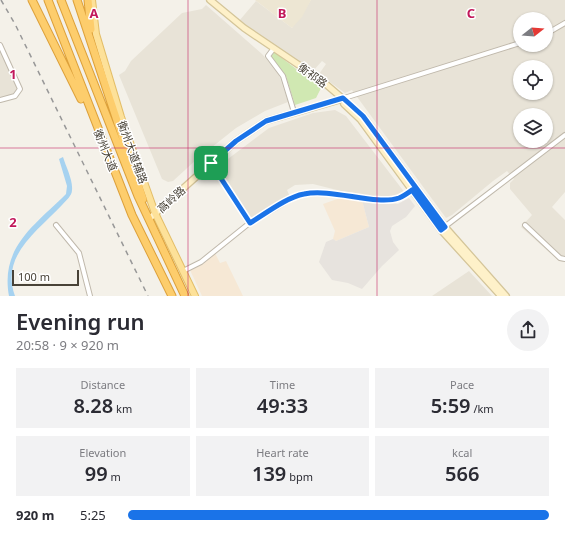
<!DOCTYPE html>
<meta charset="utf-8">
<style>
body{margin:0;font-family:"Noto Sans","Noto Sans SC",sans-serif;background:#f2f2f3;color:#2b2b33;height:100vh;display:flex;flex-direction:column;font-size:15px;white-space:nowrap}
*{box-sizing:border-box;margin:0}
p{font-size:13px;color:#7c7c81}
.icon{flex:none;width:22px;height:22px;fill:none;stroke:currentColor;stroke-width:2;stroke-linecap:round;stroke-linejoin:round}
.map{position:relative;height:296px;overflow:hidden}
.sheet{display:flex;flex-direction:column;background:#fff;flex:1}
.sheet>*{flex:none}
.needle{width:26px;rotate:73deg}
.buttons{position:absolute;left:513px;top:12px;display:grid;gap:8px}
.buttons a{display:grid;place-items:center;width:40px;height:40px;border-radius:50%;background:#fff;box-shadow:0 1px 3px #0004;font-size:20px}
.scale{position:absolute;left:12px;bottom:10px;width:67px;box-sizing:border-box;padding-left:4px;border:2px solid #484237;border-top:0;font-size:11px;line-height:14px;white-space:nowrap;color:#484237;-webkit-text-stroke:3px #fff;paint-order:stroke}
.pin{position:absolute;display:grid;place-items:center;width:34px;height:34px;color:#fff;margin:-17px;border-radius:8px;box-shadow:0 2px 6px #0006}
.round{display:grid;place-items:center;flex:none;width:42px;height:42px;border-radius:21px;background:#f2f2f3}
.summary{display:flex;align-items:center;justify-content:space-between;height:68px;padding:0 16px}
h1{font-size:22px;font-weight:600;line-height:30px}
.figures{display:grid;grid-template-columns:repeat(3,1fr);gap:6px;height:68px;padding:4px 16px}
.figures div{display:grid;align-content:center;border-radius:0px;background:#f2f2f3;text-align:center}
.figures b{font-size:20px;font-weight:600}
.figures small{font-size:11px;font-weight:400}
.figures p{font-size:11px}
ul{padding:0 16px;list-style:none;font-size:13px}
li{display:grid;grid-template-columns:64px 48px 1fr;align-items:center;height:30px}
li i{height:10px;border-radius:5px;background:#1a73e8}
.map>svg:first-child{display:block}
.residential{fill:#e8e3d7;fill-rule:evenodd}
.commercial{fill:#f6e8d5}
.industrial{fill:#e7e3de}
.education{fill:#ede6d3}
.green{fill:#d0e8b2}
.water{fill:#a6d2f0}
.lines{fill:none;stroke-linecap:round;stroke-linejoin:round}
.street-casing{stroke:#c0b9ac;stroke-width:6}
.secondary-casing{stroke:#d4c599;stroke-width:8}
.primary-casing{stroke:#e3be68;stroke-width:8}
.highway-casing{stroke:#dda13b;stroke-width:9}
.street{stroke:#fff;stroke-width:4}
.secondary{stroke:#fef1c9;stroke-width:5.5}
.primary{stroke:#fde199;stroke-width:6}
.highway{stroke:#fdcd6c;stroke-width:7}
.rail{stroke:#989898;stroke-width:1.5;stroke-dasharray:5 5;stroke-linecap:butt}
.route-casing{stroke:#fff;stroke-width:8}
.route{stroke:#1a73e8;stroke-width:5}
.grid{fill:none;stroke:#c2185b;stroke-width:1;stroke-opacity:0.55}
.labels{text-anchor:middle;dominant-baseline:central;stroke-width:3;stroke-linejoin:round;paint-order:stroke}
.street-label{font-size:11px;fill:#484237;stroke:#fff}
.grid-label{font-size:13px;text-anchor:middle;font-weight:bold;fill:#c2185b;stroke:#fff;stroke-width:3;stroke-linejoin:round;paint-order:stroke}
</style>
<div class="map">
<svg width="565" height="296" viewBox="0 0 565 296">
<rect width="100%" height="100%" fill="#f4f1e9"/>
<path class="residential" d="M311,0H565V192L552,207L565,220V260L563,262L559,261L521,227L532,215L510,189V183L514,179L507,171L493,181L452,215L446,218L352,90L345,93L319,74L326,64L322,61L313,71L239,21L256,1L292,28ZM520,19H546V45H520ZM520,67H546V93H520ZM520,115H546V141H520Z
M206,5L262,54L278,72L288,102L265,111L236,128L197,159L173,181L168,182L162,179L119,75L125,71L131,61L182,13L202,9Z
M0,49L20,92L16,97L0,102Z
M335,110L346,116L405,193L399,196L385,198L341,191L313,184L295,185L287,190L290,197L255,217H249L223,177L220,165L269,128L313,113Z
M469,271L492,296H432Z"/>
<path class="commercial" d="M340,198L362,200L369,227L336,241L333,239L335,231L323,204Z
M215,253L220,263L226,261L243,296H202L190,270L203,264Z"/>
<path class="industrial" d="M409,198L415,206L406,217L392,226L390,231L393,242L399,250L382,266L362,289L348,283L332,280L319,262L326,242L333,239L336,241L369,227L362,200L398,204Z"/>
<path class="education" d="M255,0H311L302,17L292,28Z"/>
<path class="green" d="M274,52L321,88L316,98L295,105L286,76L271,57Z"/>
<path class="water" d="M63,157C66,167 73,180 72,190C72,196 66,200 62,205C38,231 0,255 15,296H9C0,247 35,225 66,194L67,186L59,159Z"/>
<g class="lines">
<g class="street-casing">
<path id="street" d="M546,34L565,23
M0,45L20,89L15,96L0,100
M274,48L268,56L283,76L294,112
M341,99L520,43
M211,163L249,223
M56,225L79,253L90,296
M525,225L560,258L565,259
M443,228L565,135
M183,271L201,262L247,225L292,198L303,194L320,193L386,200L401,198L412,190"/>
</g>
<g class="secondary-casing">
<path id="secondary" d="M210,0L244,28L321,80L363,116L445,227L506,296
M344,104L360,119L441,230L501,296
M149,219L236,141L266,121L339,100"/>
</g>
<g class="primary-casing">
<path id="primary" d="M92,0L96,34L121,117L155,213L195,296"/>
</g>
<g class="highway-casing">
<path id="highway" d="M32,0L81,99
M48,0L132,215L172,296
M61,0L138,196L185,296
M77,0L143,199
M88,0L91,29"/>
</g>
<use href="#street" class="street"/>
<use href="#secondary" class="secondary"/>
<use href="#primary" class="primary"/>
<use href="#highway" class="highway"/>
<path class="rail" d="M1,0L15,24L148,296"/>
</g>
<g class="lines">
<g class="route-casing">
<path id="route" d="M343,98L363,116L445,227L441,230L412,190C408,193 404,196 399,198C376,206 332,188 304,194C287,197 265,214 250,223L211,163L236,141L266,121Z"/>
</g>
<use href="#route" class="route"/>
</g>
<path class="grid" d="M188,0V296M377,0V296M0,148H565"/>
<g class="labels">
<g class="street-label">
<text transform="translate(313 75) rotate(36)">衡祁路</text>
<text transform="translate(106 150) rotate(68)">衡州大道</text>
<text transform="translate(133 152) rotate(70)">衡州大道辅路</text>
<text transform="translate(171 199) rotate(-42)">高岭路</text>
</g>
</g>
<g class="grid-label">
<text x="94" y="18">A</text>
<text x="282" y="18">B</text>
<text x="471" y="18">C</text>
<text x="13" y="79">1</text>
<text x="13" y="227">2</text>
</g>
</svg>
<div class="buttons">
<a><svg class="needle" viewBox="-14 -14 28 28"><path d="M0-13l5 13h-10z" fill="#e53935"/><path d="M0 13l5-13h-10z" fill="#7c7c81"/></svg></a>
<a><svg class="icon" aria-label="locate" viewBox="0 0 24 24"><circle cx="12" cy="12" r="6"/><path d="M12 2v4M12 18v4M2 12h4M18 12h4"/></svg></a>
<a><svg class="icon" aria-label="layers" viewBox="0 0 24 24"><path d="M12 4l9 5-9 5-9-5zM3 14l9 5 9-5"/></svg></a>
</div>
<div class="scale">100 m</div>
<div class="pin" style="left:211px;top:163px;background:#1e9e55"><svg class="icon" aria-label="arrive" viewBox="0 0 24 24"><path d="M6 21V4h12l-3 4 3 4H6"/></svg></div>
</div>
<section class="sheet">
<div class="summary"><div><h1>Evening run</h1><p>20:58 · 9 × 920 m</p></div><a class="round"><svg class="icon" aria-label="share" viewBox="0 0 24 24"><path d="M12 15V3M7 8l5-5 5 5M5 13v7h14v-7"/></svg></a></div>
<div class="figures">
<div><p>Distance</p><b>8.28<small> km</small></b></div>
<div><p>Time</p><b>49:33</b></div>
<div><p>Pace</p><b>5:59<small> /km</small></b></div>
</div>
<div class="figures">
<div><p>Elevation</p><b>99<small> m</small></b></div>
<div><p>Heart rate</p><b>139<small> bpm</small></b></div>
<div><p>kcal</p><b>566</b></div>
</div>
<ul>
<li><b>920 m</b>5:25<i style="width:100%"></i></li>
</ul>
</section>
